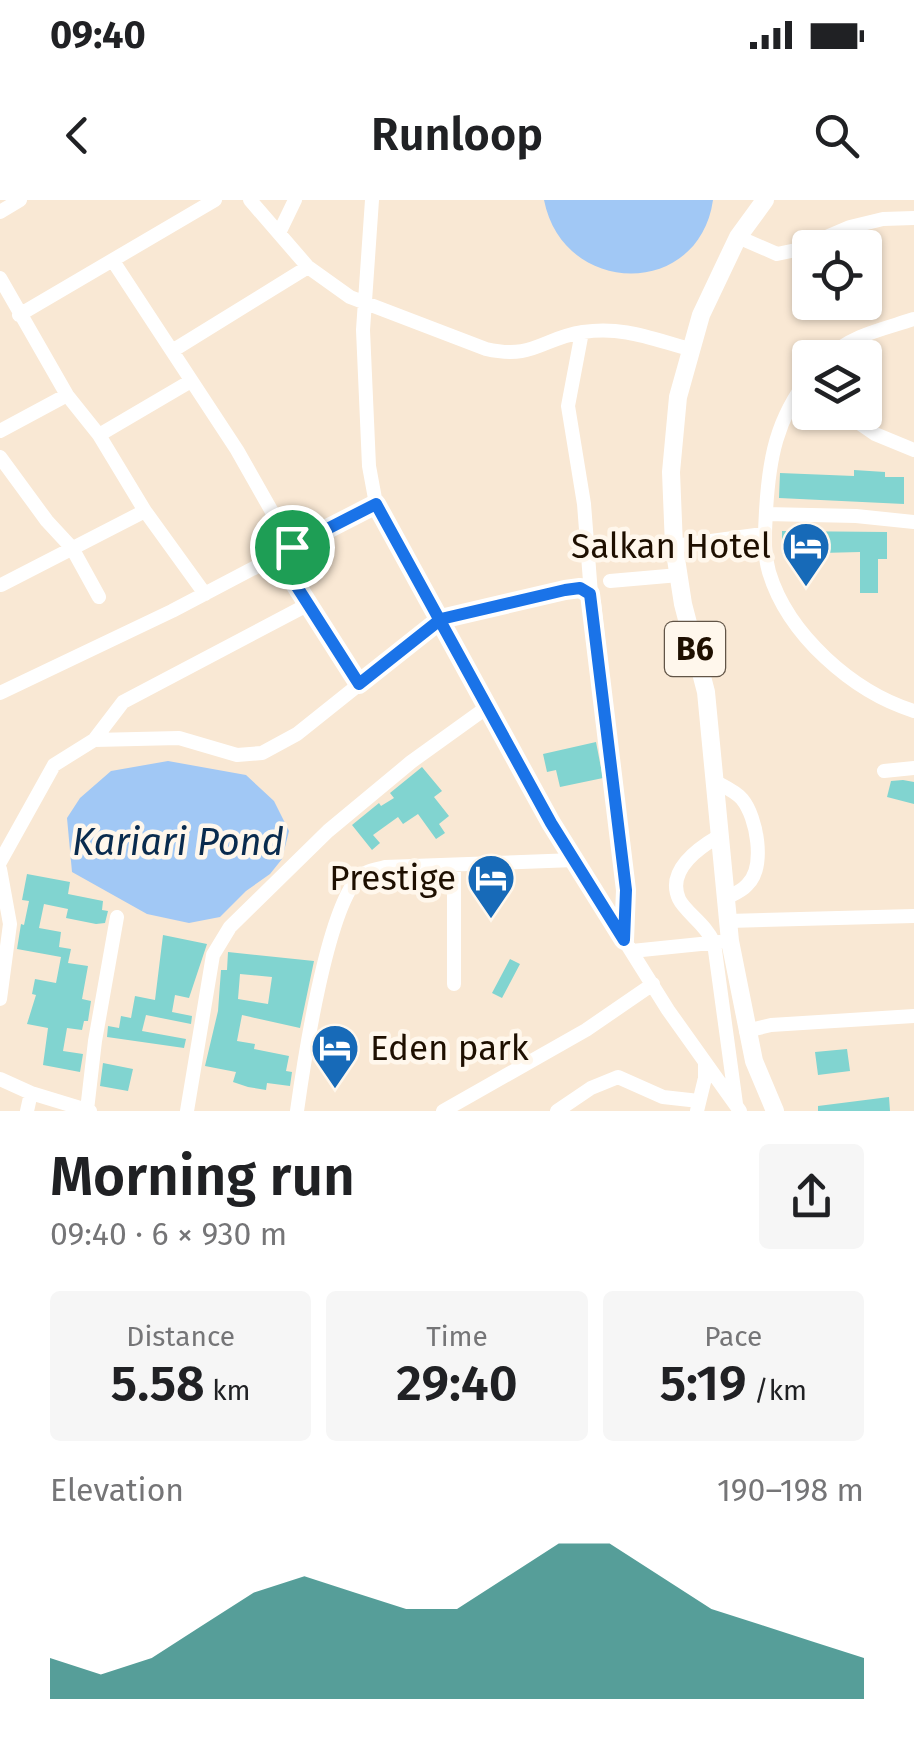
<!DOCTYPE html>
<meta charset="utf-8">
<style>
body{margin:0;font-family:"Fira Sans",sans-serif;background:#f6f6f6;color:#202124;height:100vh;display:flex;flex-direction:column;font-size:38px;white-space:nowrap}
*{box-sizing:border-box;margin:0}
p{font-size:32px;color:#757577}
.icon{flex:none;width:55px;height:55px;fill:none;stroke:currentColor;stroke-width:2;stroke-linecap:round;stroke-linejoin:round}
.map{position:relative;height:911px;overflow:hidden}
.panel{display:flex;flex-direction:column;background:#fff;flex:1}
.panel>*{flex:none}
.buttons{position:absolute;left:792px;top:30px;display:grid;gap:20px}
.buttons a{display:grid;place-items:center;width:90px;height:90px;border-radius:10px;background:#fff;box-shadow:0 2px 8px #0004;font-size:50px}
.pin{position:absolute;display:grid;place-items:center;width:85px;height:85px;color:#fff;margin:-42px;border:5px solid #fff;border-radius:50%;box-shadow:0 2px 10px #0007}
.round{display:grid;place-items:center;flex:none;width:105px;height:105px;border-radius:10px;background:#f6f6f6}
.head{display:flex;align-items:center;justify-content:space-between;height:170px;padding:0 50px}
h1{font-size:55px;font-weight:600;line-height:75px}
.metrics{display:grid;grid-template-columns:repeat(3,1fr);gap:15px;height:170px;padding:10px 50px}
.metrics div{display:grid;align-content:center;border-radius:10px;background:#f6f6f6;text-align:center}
.metrics b{font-size:50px;font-weight:600}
.metrics small{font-size:28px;font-weight:400}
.metrics p{font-size:28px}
.chart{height:280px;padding:20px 50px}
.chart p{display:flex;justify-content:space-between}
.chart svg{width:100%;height:180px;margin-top:10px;fill:#0f766e;opacity:.7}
.status{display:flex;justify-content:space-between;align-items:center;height:70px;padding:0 50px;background:#fff;direction:ltr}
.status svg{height:28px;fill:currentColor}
header{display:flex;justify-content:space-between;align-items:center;height:130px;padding:0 50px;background:#fff;font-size:45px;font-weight:600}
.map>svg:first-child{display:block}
.water{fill:#a1c8f5}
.building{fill:#81d4d0;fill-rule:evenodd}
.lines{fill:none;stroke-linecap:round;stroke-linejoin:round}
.minor{stroke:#fff;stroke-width:14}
.major{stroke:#fff;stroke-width:18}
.route-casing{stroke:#fff;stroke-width:20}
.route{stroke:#1a73e8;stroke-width:12}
.labels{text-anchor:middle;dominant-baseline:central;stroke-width:9;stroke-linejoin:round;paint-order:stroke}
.shield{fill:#fff7ec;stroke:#625547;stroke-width:2.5}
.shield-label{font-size:32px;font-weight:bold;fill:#1e0f00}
.poi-label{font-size:35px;fill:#1e0f00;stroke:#fff7ec;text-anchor:end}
.water-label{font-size:38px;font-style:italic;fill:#092b4e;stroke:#fff7ec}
</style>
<div class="status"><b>09:40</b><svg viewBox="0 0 49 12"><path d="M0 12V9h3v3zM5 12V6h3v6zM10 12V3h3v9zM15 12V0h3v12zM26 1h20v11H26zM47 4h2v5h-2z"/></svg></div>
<header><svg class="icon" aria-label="back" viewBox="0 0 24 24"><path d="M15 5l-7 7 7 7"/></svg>Runloop<svg class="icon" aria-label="search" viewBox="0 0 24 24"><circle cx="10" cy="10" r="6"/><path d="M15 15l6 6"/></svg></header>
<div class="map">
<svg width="914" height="911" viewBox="0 0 914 911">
<rect width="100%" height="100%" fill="#f9e8d4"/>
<path class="water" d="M544,0H713C699,99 563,97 544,0Z
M168,561L246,575L274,601L289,631L282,659L270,674L246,691L220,717L189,723L147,714L72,672L67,618L80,598L111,571Z"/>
<path class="building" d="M854,270L885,272V277H904V304L779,298L780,273L854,276Z
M782,331L887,332V359H878V393H860V352L782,354Z
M596,542L603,578L560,587L556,570L547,572L543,554Z
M422,567L442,591L434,597L449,616L439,624L445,633L436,639L418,614L403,624L398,617L373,635L380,643L372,650L352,625L379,603L381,606L394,598L390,593Z
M903,580L914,582V604L887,597L891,581Z
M27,674L70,682L68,694L103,701L102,710L108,711L105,723L96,724L66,718L68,709L44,704L39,728L61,732L59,747L71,749L68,763L88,766L82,799L91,801L88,821H84L82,830L67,828L63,851L83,854L80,872L43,865L48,828L27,824L36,795L32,794L35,779L56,783L61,757L17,749L21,724L24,725L29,701L22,700Z
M163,735L207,744L189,798L175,795L172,812L192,816L191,824L146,815L142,831L186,839L184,848L107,837L108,826L119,828L121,816L131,818L135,796L155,800Z
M228,752L314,761L300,828L242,815L237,841L255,844L254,849L289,856L286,871L292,872L290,886L267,883L266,890L248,887L233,882L236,872L205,866L218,811L221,770H227ZM240,774L272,777L268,804L238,799Z
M510,759L520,764L502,798L492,793Z
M847,849L850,871L818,875L815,852Z
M103,863L133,869L128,891L100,886Z
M889,897L890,911H818V906Z"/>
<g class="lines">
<path class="minor" d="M250,0L308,67L350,97L486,149C534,160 542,138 583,132C623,126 652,139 690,149
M372,0L363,130L369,266L376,304L551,623L668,810L740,911
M0,12L20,0
M279,33L295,0
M738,37L777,54L796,50L850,27L883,19L914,18
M113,61L172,151
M0,78L67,195L99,235L145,311L205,394
M19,115L215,0
M582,132L568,206L584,304L591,394
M828,158C851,135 884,129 914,119
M810,176C776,219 769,259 766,311C765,333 763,351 769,372C788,435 853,492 914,511
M843,212L875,234L914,250
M0,231L67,195
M99,235L191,181
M0,257L47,321L72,348L99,397
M766,314L856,316L914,322
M674,346L763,334
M292,347L237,250L172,151L308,67
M278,357L359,484
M610,381L679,375
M1,385L145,311
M0,493L172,411L376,304
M94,540L123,502L307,405
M884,571L914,568
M714,581C723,586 735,591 742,599C757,617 766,667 747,685C742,691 732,695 726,698
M719,636C700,647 666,670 679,699C685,712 706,724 714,743L736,904
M0,662L54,565L94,540L179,538L237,555L262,553L297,534L441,419L565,390L580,388L591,394L594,403L626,690L624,740
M454,666V784
M0,669L10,724L0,799
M728,721L914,716
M632,751L720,742
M746,831L771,825L914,816
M0,879L31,893L90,911
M87,910L95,841L117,717
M27,911L31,893
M187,911L213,755L230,727L328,631L411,562L486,508
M297,911C304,861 326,715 357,679C364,671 374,670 385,667L575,660
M443,911L586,830L653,784
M557,911L591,888L618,877L663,897L699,901
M697,911L705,878V864"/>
<path class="major" d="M765,0L738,37L701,115L678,197L671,272L674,346L683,404L706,492L730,741L754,861L775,911"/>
</g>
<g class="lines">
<g class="route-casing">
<path id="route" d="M292,347L376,304L551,623L624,740L626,690L590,394L580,388L565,390L441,419L359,484L278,357L292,347"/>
</g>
<use href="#route" class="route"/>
</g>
<defs>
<g id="hotel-pin" transform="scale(2.5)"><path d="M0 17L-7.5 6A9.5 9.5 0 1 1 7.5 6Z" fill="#176ab8" stroke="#fff7ec"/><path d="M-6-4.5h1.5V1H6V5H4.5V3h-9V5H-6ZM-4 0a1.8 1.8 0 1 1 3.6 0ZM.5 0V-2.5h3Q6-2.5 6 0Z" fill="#fff"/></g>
</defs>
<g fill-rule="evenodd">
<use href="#hotel-pin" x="806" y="346"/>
<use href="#hotel-pin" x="491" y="678"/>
<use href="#hotel-pin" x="335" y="848"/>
</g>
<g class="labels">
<rect class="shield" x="665" y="422" width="60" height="54" rx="8"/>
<g class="shield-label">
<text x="695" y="449">B6</text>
</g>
<g class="poi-label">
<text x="771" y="346">Salkan Hotel</text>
<text x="456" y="678">Prestige</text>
<text x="370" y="848" text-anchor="start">Eden park</text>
</g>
<g class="water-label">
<text x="178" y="642">Kariari Pond</text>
</g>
</g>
</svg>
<div class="buttons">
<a><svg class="icon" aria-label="locate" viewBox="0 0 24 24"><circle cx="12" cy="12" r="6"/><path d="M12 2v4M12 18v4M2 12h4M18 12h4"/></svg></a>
<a><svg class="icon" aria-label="layers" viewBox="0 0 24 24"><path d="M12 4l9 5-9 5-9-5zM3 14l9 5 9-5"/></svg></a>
</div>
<div class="pin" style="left:292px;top:347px;background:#1e9e55"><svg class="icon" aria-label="arrive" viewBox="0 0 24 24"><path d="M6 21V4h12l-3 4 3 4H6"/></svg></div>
</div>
<section class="panel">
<div class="head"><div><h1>Morning run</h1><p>09:40 · 6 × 930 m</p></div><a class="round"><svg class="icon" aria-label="share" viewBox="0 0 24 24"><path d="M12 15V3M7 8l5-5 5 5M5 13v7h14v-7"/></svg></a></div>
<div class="metrics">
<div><p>Distance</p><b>5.58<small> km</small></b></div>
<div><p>Time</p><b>29:40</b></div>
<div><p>Pace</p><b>5:19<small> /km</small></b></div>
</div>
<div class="chart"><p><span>Elevation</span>190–198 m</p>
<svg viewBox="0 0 160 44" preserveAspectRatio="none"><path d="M0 44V34L10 38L20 34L30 26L40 18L50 14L60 18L70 22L80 22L90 14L100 6L110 6L120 14L130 22L140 26L150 30L160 34V44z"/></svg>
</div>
</section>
